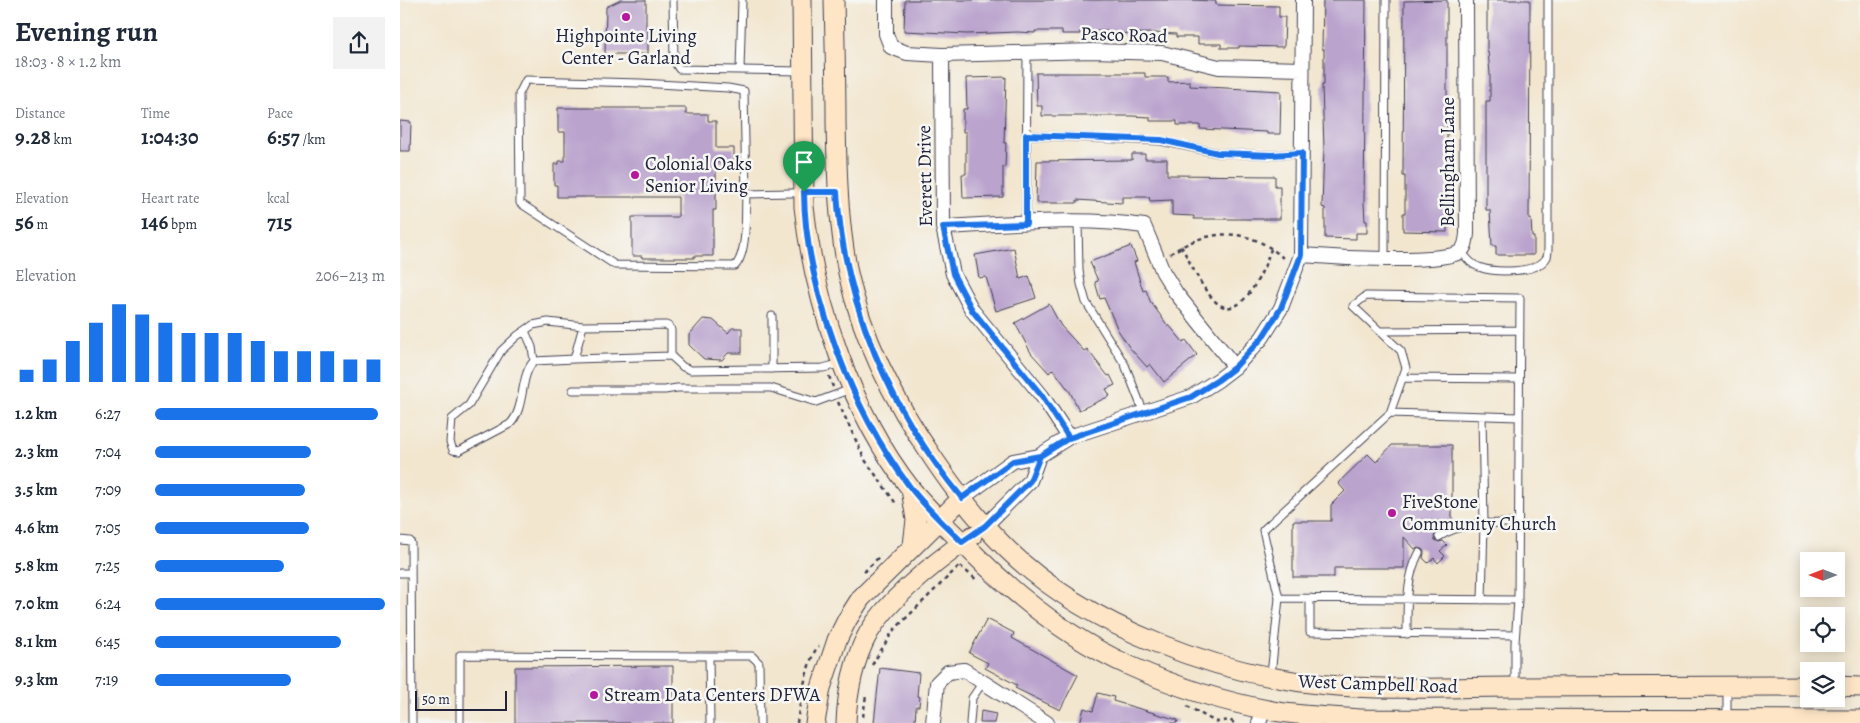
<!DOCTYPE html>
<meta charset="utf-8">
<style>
body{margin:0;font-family:Alegreya,serif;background:#f2f2f3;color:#1f2937;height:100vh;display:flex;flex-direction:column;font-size:19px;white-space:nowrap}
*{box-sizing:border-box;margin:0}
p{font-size:16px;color:#747a83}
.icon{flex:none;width:28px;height:28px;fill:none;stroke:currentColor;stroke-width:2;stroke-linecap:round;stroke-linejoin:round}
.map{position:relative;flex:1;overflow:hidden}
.panel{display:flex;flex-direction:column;background:#fff;width:400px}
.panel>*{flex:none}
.needle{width:32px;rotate:270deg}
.controls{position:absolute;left:1400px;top:552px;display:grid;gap:10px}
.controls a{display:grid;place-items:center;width:45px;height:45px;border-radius:0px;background:#fff;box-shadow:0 2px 12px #0003;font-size:25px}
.scale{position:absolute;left:15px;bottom:12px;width:92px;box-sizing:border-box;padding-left:5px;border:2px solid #22223b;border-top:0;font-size:14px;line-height:18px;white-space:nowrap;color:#22223b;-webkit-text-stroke:4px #f6f6f2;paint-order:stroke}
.pin{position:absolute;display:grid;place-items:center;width:42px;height:42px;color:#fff;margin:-51px -21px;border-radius:50% 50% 50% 0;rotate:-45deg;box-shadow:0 0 5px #0007}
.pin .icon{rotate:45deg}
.round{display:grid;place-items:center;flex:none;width:52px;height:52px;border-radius:0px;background:#f2f2f3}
.head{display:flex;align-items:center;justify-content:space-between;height:85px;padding:0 15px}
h1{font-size:28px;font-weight:700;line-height:38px}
.figures{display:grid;grid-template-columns:repeat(3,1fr);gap:8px;height:85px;padding:5px 15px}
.figures div{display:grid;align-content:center}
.figures b{font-size:21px;font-weight:700}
.figures small{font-size:14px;font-weight:400}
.figures p{font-size:14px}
.chart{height:140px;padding:10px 15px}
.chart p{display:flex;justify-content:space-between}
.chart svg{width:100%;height:90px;margin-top:5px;stroke:#1a73e8;stroke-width:6}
ul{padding:0 15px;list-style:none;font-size:16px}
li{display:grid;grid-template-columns:80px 60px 1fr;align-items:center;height:38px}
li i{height:12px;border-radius:6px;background:#1a73e8}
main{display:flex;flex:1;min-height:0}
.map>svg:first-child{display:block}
.building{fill:#baa3cd}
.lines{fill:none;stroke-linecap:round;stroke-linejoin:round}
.lane-casing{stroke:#413f51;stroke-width:9}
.street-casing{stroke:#413f51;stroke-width:16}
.secondary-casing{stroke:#413f51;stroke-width:21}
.path{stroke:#413f51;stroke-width:2.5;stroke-dasharray:4 4;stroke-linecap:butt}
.lane{stroke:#fff;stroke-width:7}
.street{stroke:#fff;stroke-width:14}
.secondary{stroke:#fde5c5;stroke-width:19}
.route-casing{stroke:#fff;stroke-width:10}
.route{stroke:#1a73e8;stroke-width:6}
.poi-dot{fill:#b5179e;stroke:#f6f6f2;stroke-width:2}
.labels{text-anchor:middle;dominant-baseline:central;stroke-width:5;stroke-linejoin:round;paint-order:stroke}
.street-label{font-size:19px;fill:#22223b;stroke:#f6f6f2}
.poi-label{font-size:19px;fill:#22223b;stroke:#f6f6f2;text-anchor:start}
</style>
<main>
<section class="panel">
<div class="head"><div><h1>Evening run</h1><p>18:03 · 8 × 1.2 km</p></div><a class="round"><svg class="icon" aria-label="share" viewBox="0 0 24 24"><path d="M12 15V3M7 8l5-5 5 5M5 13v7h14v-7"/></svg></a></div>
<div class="figures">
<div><p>Distance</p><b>9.28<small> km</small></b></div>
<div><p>Time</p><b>1:04:30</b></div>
<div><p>Pace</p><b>6:57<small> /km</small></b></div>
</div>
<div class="figures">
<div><p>Elevation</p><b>56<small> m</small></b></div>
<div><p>Heart rate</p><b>146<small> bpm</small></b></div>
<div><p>kcal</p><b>715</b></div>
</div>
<div class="chart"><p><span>Elevation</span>206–213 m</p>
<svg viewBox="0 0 160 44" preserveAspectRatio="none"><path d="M5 44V38M15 44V33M25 44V24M35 44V15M45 44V6M55 44V11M65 44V15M75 44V20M85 44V20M95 44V20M105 44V24M115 44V29M125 44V29M135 44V29M145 44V33M155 44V33"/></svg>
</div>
<ul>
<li><b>1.2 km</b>6:27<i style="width:97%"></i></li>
<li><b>2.3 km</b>7:04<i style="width:68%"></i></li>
<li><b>3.5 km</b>7:09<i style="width:65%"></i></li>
<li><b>4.6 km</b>7:05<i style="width:67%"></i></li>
<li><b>5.8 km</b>7:25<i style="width:56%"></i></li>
<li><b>7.0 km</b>6:24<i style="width:100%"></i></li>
<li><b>8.1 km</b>6:45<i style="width:81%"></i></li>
<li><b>9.3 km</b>7:19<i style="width:59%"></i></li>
</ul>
</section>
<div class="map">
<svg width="1460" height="723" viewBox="0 0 1460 723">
<rect width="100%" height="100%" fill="#f6f6f2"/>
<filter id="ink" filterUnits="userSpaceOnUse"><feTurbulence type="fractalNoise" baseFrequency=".02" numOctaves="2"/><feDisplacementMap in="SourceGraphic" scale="10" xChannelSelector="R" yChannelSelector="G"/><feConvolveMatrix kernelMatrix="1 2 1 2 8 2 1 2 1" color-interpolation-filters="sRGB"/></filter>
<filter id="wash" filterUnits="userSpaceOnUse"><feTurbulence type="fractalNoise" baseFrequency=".0096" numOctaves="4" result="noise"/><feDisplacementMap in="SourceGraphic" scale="20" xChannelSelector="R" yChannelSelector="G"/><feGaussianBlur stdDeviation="1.12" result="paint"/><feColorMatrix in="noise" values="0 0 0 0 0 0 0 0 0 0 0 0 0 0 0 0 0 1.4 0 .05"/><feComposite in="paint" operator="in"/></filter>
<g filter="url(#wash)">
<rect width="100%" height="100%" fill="#f2e6cf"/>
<g id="blocks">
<path class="building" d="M221,0H246V28H248V54H205L206,7Z
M505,0H789L816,1V5L879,6V17H885L884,47L839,46V48H821V44H798V37H776V34L753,33L707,34V31H680V34H662V31H635V33L617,32L567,34L504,31Z
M923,0H966L964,203L965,221H967V233H956V239L925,238V208L922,207L924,148L922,85H924V49H922Z
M1047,0V232L1003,231V213H1005V176H1003L1004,1Z
M1087,0H1130L1129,219H1131L1132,237H1134V255H1096V246H1092L1090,210H1086V101H1090V74L1088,51H1087Z
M636,73H745V77H768V82L790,81V86L881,91L880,134H867V132L800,129V125H777V121H750V117L732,116H642V106H637Z
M606,77L604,143H606L605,167H603V197L563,198L562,174H566V132H563V109H567L566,78Z
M158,108H286V114H308V121H316V148H334V162H316V210H313V256H294V258H242V256H232V217H278V197H157V185H154V164H159V161H165V132H158Z
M0,121L11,122L10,151H0Z
M732,154H745V159H767V175L875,176V186H880V219H794V216L772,215V200L750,201L749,197H722V203L677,200V203H636L637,161L732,160Z
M731,246L737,261L734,262L743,291L746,290L750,301L768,326L769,325L783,342L786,340L797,355L764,382L750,364L747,367L729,347L718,330L704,298L700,299L695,282L698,281L690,262Z
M614,248L620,279L629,276L636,298L596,311L586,277L579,278L575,255Z
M649,304L661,326L684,351L687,349L708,376L710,375L715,385L706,389L710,396L679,410L670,392L653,369L649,373L631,353L615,323Z
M303,319L313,320L328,333L332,328H342V353H328L322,360L304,359L289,345V335Z
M992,445H1052V522L1025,521L1036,533L1034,537L1035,540L1039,542L1043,541L1047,545L1040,551L1045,556L1038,563L1034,558L1028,563L1023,558L1024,553L1023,550L1019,548L1015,549L1004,537V568H934V577H893V521H931V505L945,491L938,483L968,454L976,462Z
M587,619L614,633L612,638L678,675L660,710L615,688L617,685L585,668L588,663L569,653Z
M273,666V723H115V667Z
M480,668L519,673L517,696L520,697L519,706H516L515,723H474Z
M698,693L714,697L713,701L778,720L777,723H680L684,708L693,711Z
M581,711L596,714L594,723H580Z"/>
</g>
</g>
<g filter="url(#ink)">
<use href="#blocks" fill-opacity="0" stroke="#413f51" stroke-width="1"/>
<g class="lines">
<g class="lane-casing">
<path id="lane" d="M273,0L274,61L279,69L402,71
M340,70L342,0
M626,135L761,141L818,153L872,155L902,153
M346,194C345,213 348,253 335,266L215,265L120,203L119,94L126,80L240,83L328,88L344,91L346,194L437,192
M678,222L679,270L681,284L686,302L725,365L744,413
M626,223L627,53
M1061,251C1066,257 1071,265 1079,267C1095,273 1138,274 1147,257C1148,254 1148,251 1148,249V0
M985,259L986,0
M372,316V369
M125,331L132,347L134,361
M980,331L1120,330
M271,356V330L270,327L266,325L183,326L174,359L271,356L283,367L291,370L423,368L442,363
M174,359L134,361C119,376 126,408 110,424L59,451L53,450L50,442L52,419L69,405L101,351L117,336L133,325L148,322L183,326
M1002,378L1119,379
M173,390H265L277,388H371L416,402L451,389
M990,413L1119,417
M1039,537C1062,521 1091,523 1117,523
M0,540L10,541L11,544L12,723
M0,573H11
M879,598L1118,600
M910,598V632L1115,635
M1082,600L1084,523L1082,416
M1007,634C1007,606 1006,578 1019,553
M309,656H352L359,663L360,723
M871,675L879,598L863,530L990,413L1006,368L1001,351L953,306L966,296L1120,298L1118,600L1115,643V685
M1327,688V718
M60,723V655L309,656L310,723
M570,723L572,698L583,682"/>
</g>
<g class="street-casing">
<path id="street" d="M486,0V34L491,47L507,53L542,55L693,51L762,53L819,67L902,69
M542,55L543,227L553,274L572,310L642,396L669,437
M543,227C608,224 680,216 744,226L763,272L776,293L835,367
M901,255C926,257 1047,265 1061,251C1066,247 1066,240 1067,234L1066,0
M562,498L613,461L639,456L669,437L791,397L818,380L835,367L862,338L881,308L901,255L903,0
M585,526L630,481L639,456
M533,723L537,683L548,672L564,670L647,723
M859,723L864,709"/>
</g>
<g class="secondary-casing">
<path id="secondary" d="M402,0L404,207C414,302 452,414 511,489C529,511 551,531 572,552C617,597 670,639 730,666C774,686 824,702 873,711C902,716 933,717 964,719L1460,720
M434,0C435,41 436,82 436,122C437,173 438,222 448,273C463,342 495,403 535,461C556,492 580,523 608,550C687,627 818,675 927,685C988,691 1052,687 1114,687C1212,687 1310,687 1409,686
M511,489L516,520L513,545
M1436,686L1460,687
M415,723L421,688L437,640L447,620L461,598L562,498
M446,723C447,693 454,658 469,632C491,596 538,560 572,536"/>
</g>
<path class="path" d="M781,246C791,263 799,284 813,299C840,330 865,267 871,249
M770,254C807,228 851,226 885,260
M429,376L433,387
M438,402L465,460L497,505
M560,566L578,581
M464,572L481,555
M472,665L493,631L560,565
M787,706L812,720L817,722L830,720L834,723
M463,717L466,695
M397,723C399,708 408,654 419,646"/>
<use href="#lane" class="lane"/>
<use href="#street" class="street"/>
<use href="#secondary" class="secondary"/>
</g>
</g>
<g class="lines" filter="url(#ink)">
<g class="route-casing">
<path id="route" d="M404,192H437C444,305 490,410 562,498L613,461L640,456L669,438L791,397L818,380L835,367L862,338L881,308L901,255L902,153L872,155L818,153L761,140L626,135V224L543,227L553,274L572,310L642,396L669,438L640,456L630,481L585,526L562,542C545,525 525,507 510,487C452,411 405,288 404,192"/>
</g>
<use href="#route" class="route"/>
</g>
<g class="poi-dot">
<circle cx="226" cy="17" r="5"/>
<circle cx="235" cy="175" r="5"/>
<circle cx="992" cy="513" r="5"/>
<circle cx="194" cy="695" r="5"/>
</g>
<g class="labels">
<g class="street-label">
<text transform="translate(724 35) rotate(2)">Pasco Road</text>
<text transform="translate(1048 162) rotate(-90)">Bellingham Lane</text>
<text transform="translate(525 176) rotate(-91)">Everett Drive</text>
<text transform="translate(978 684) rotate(2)">West Campbell Road</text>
</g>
<g class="poi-label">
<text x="226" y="36" text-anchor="middle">Highpointe Living<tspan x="226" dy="22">Center - Garland</tspan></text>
<text x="245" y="164">Colonial Oaks<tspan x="245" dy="22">Senior Living</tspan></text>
<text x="1002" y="502">FiveStone<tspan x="1002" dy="22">Community Church</tspan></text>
<text x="204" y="695">Stream Data Centers DFWA</text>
</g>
</g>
</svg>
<div class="controls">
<a><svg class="needle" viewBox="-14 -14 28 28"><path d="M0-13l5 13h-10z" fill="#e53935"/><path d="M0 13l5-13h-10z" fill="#747a83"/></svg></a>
<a><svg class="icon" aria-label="locate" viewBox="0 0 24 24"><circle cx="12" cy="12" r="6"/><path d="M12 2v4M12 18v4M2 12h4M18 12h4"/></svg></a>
<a><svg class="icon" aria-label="layers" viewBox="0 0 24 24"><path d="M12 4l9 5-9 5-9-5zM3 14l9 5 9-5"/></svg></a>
</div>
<div class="scale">50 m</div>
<div class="pin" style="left:404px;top:192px;background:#1e9e55"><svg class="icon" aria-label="arrive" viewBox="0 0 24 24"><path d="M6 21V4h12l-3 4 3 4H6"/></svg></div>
</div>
</main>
